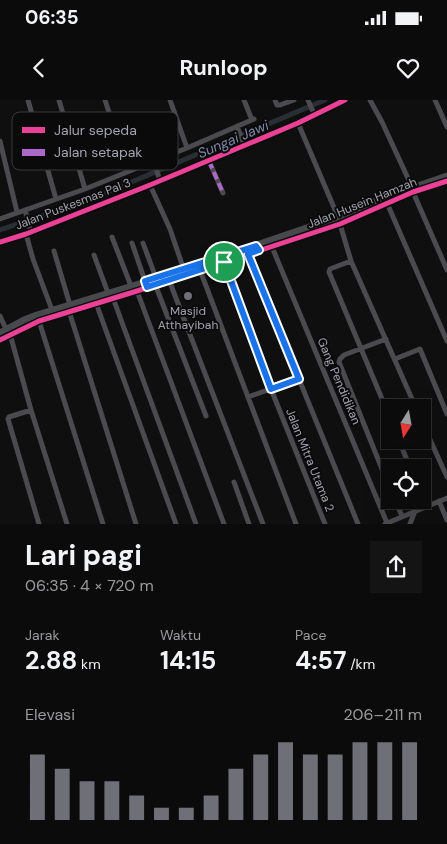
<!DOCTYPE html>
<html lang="id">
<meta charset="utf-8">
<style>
body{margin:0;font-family:"DM Sans",sans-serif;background:#151415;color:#f1f3f6;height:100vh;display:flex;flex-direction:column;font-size:19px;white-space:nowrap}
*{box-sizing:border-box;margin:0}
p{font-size:16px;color:#9a9b9d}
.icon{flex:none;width:28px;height:28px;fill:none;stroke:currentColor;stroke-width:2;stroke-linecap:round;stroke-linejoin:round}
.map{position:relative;height:424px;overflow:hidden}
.sheet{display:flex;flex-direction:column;background:#0c0b0c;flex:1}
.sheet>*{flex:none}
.needle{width:32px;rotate:191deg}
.buttons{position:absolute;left:381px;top:299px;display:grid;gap:10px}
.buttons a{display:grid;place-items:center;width:50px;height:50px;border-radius:0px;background:#0c0b0c;box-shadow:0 5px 20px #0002,0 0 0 1px #2c2b2d;font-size:25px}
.pin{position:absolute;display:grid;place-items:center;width:42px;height:42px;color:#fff;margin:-21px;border:2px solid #fff;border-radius:50%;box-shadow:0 1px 5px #0007}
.round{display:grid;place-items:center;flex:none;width:52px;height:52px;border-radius:0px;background:#151415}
.summary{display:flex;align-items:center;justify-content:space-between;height:85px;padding:0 25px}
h1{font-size:28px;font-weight:700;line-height:38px}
.metrics{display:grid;grid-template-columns:repeat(3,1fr);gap:8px;height:85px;padding:5px 25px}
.metrics div{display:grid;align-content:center}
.metrics b{font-size:25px;font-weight:700}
.metrics small{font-size:14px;font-weight:400}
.metrics p{font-size:14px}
.chart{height:140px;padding:10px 25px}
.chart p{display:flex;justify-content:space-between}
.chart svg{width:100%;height:90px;margin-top:5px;stroke:#6f6f78;stroke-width:6}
.status{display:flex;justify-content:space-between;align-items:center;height:35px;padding:0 25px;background:#0c0b0c;direction:ltr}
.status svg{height:14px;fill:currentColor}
header{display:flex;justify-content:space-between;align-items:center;height:65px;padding:0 25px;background:#0c0b0c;font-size:22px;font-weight:700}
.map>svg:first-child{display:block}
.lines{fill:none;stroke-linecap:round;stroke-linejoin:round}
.canal{stroke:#292e35;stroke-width:5}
.street{stroke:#4a4a4f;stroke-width:5}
.secondary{stroke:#48494d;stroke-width:7}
.quiet{stroke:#ac68c9;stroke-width:4;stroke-dasharray:8 4;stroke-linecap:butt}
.cycleway-casing{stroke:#0b0a0b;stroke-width:8}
.cycleway{stroke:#ea4096;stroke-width:5}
.route-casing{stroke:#fff;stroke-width:10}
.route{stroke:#1a73e8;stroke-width:6}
.poi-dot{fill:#6f6f78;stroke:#0b0a0b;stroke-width:2}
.labels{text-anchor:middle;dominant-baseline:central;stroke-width:4;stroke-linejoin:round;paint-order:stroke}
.street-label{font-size:12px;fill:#a2a3b0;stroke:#0b0a0b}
.poi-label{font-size:12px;fill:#a2a3b0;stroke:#0b0a0b}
.water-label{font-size:14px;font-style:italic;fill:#7c89a8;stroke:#0b0a0b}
.key{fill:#0b0a0b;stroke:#38383d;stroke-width:1}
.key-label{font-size:14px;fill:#a2a3b0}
</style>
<div class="status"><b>06:35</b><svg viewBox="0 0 49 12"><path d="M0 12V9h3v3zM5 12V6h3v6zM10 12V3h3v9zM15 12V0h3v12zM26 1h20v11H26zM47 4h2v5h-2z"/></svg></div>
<header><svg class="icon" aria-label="back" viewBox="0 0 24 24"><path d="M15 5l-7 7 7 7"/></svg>Runloop<svg class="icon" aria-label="heart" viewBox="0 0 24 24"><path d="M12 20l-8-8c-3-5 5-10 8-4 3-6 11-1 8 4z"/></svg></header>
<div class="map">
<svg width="447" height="424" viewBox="0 0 447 424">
<rect width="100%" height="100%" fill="#100f10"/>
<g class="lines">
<path class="canal" d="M0,130L89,100L325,0"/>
<path class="street" d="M28,0L56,99
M59,0L85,89
M105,0L121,49
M244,0L252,20
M275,0L277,5H280L294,0
M308,0L314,14
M370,0L382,22L412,87
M435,0L447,27
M298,23L338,117
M237,26L244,45
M0,41L17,112
M187,48L254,19
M209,61L223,93
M154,62L160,81
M150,85L170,129L184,170
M413,92L447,170
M387,103L447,241
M25,110L31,132
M0,119L85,89L187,48L170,0
M340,124L351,161L416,308
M26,134L33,159L52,210
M112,137L131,186
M0,142L26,134L150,85L298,23L345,0
M132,143L146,184
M143,143L156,178
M272,147L387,423
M54,151L70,205
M248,154L358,424
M94,155L108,193
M351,161L330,169L329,172L390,318
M224,162L271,289L325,424
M200,170L296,424
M169,180L263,424
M155,184L206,316
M137,191L224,424
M113,198L196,424
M96,203L176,424
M69,211L136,424
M0,216L6,229
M39,221L103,424
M10,234L31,310L67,424
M386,239L344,255L340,259L339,262L390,389
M395,259L420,249L447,314
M248,297L299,279
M31,310L9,317L8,319L39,424
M422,322L447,377
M399,340L410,368
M234,382L249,424
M422,396L427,407
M395,400L402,416
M439,401L447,420
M385,424L447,398
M410,424L415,411"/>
<path class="secondary" d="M187,169L333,119L383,98L447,76
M0,233L24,220L37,215L172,174
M0,240L39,221L137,191L340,124L413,92L447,81"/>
<path class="quiet" d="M209,61L223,93"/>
<g class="cycleway-casing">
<path id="cycleway" d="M0,142L26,134L150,85L298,23L345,0
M0,240L39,221L137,191L340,124L413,92L447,81"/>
</g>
<use href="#cycleway" class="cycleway"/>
</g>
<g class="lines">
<g class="route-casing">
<path id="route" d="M256,146L259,150L248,154L299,279L271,289L224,162L147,187L145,181Z"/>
</g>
<use href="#route" class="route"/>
</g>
<circle class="poi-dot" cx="188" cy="196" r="5"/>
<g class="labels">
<g class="street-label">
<text transform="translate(362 103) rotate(-22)">Jalan Husein Hamzah</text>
<text transform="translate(73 104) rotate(-21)">Jalan Puskesmas Pal 3</text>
<text transform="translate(339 281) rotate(67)">Gang Pendidikan</text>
<text transform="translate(310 360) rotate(68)">Jalan Mitra Utama 2</text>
</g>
<g class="poi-label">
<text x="188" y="211">Masjid<tspan x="188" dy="14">Atthayibah</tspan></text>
</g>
<g class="water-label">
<text transform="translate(233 39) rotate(-23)">Sungai Jawi</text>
</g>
</g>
<rect x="12" y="12" width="166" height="58" rx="8" class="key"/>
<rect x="22" y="27" width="23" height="6" fill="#ea4096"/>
<rect x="22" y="49" width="23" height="7" fill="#ac68c9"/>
<g class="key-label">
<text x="54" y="35">Jalur sepeda</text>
<text x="54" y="57">Jalan setapak</text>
</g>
</svg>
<div class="buttons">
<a><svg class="needle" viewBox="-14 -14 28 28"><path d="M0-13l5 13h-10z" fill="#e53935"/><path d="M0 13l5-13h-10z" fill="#9a9b9d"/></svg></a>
<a><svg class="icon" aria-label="locate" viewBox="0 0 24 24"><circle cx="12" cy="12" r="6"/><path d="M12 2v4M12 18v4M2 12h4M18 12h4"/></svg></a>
</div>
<div class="pin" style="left:224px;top:162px;background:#1e9e55"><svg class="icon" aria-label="arrive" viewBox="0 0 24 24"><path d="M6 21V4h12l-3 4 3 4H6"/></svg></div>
</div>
<section class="sheet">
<div class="summary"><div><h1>Lari pagi</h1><p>06:35 · 4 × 720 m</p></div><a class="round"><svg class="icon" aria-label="share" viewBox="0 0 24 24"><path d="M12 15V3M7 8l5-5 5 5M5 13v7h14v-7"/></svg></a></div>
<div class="metrics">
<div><p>Jarak</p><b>2.88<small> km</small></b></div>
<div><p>Waktu</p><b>14:15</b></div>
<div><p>Pace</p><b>4:57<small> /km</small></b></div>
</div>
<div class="chart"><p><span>Elevasi</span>206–211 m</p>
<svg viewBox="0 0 160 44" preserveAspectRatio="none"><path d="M5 44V12M15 44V19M25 44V25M35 44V25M45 44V32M55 44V38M65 44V38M75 44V32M85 44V19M95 44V12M105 44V6M115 44V12M125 44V12M135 44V6M145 44V6M155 44V6"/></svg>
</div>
</section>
